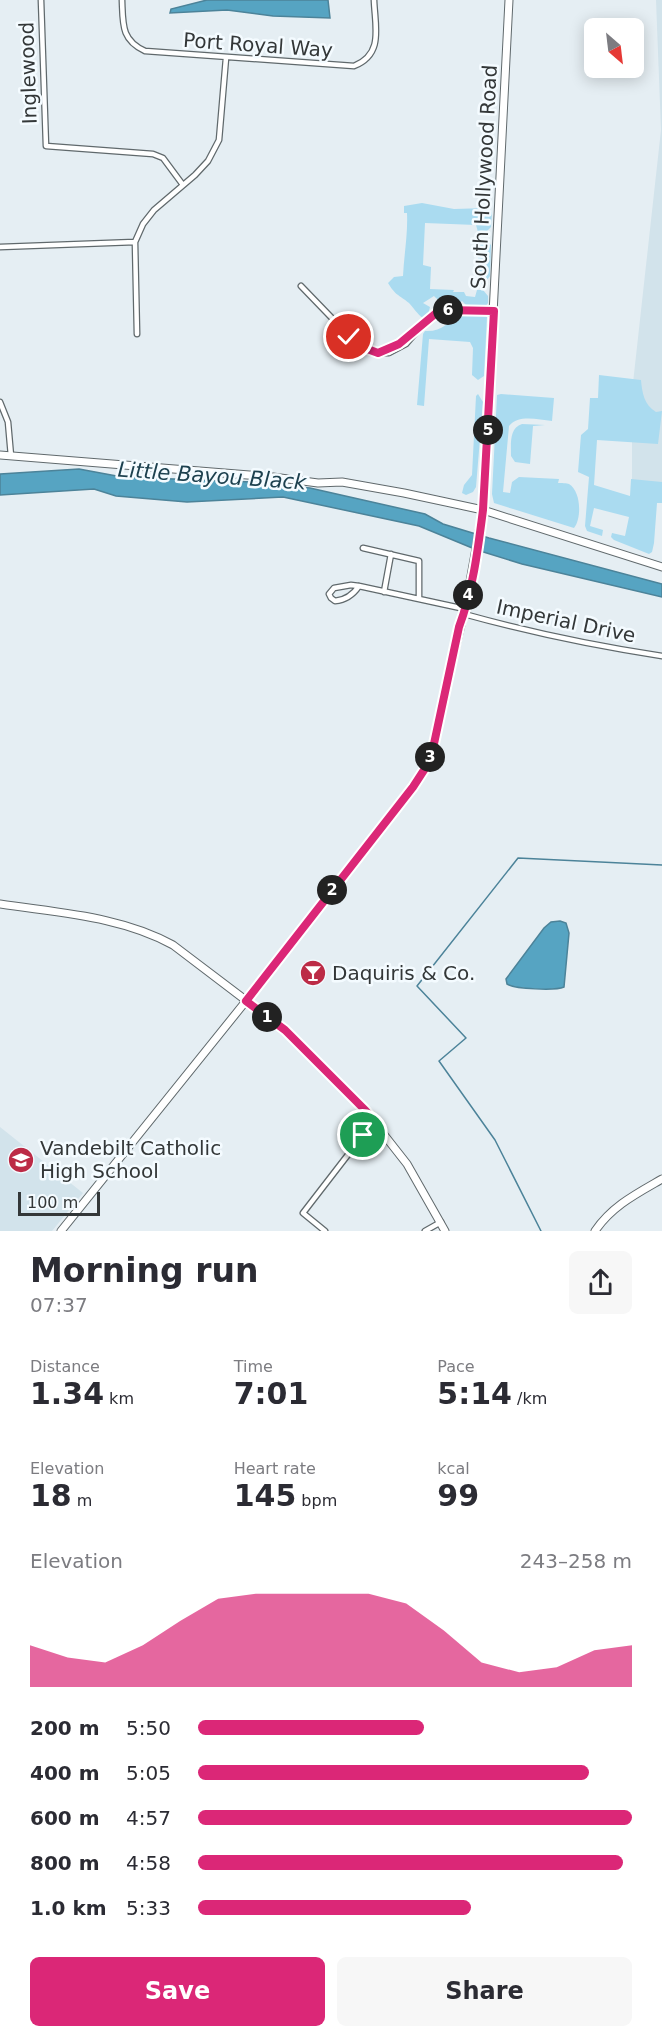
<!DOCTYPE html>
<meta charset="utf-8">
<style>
body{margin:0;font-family:"DejaVu Sans",sans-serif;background:#f7f7f7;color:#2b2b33;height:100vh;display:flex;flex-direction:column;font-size:22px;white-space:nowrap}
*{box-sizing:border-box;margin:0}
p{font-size:20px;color:#7c7c81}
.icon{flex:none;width:33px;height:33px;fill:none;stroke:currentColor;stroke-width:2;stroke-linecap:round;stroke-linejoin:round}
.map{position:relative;height:1231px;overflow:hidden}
.panel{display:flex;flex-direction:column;background:#fff;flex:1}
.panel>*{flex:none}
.needle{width:39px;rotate:152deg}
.buttons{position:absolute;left:584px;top:18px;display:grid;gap:12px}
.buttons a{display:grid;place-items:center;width:60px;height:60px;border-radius:9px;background:#fff;box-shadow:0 3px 15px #0003;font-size:30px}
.scale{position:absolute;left:18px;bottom:15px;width:82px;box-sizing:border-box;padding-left:6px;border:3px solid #333738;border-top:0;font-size:16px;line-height:21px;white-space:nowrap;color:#333738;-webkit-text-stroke:4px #f4fbff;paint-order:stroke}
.pin{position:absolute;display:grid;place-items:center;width:51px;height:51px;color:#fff;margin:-26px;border:3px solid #fff;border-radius:50%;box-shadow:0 2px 6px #0007}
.km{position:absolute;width:30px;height:30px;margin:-15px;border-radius:50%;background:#222;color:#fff;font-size:16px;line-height:30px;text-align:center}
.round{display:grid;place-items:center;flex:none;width:63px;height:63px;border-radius:9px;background:#f7f7f7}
.summary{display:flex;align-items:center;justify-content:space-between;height:102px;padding:0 30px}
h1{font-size:33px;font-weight:700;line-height:45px}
.figures{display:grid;grid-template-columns:repeat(3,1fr);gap:9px;height:102px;padding:6px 30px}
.figures div{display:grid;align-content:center}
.figures b{font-size:30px;font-weight:700}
.figures small{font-size:16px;font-weight:400}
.figures p{font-size:16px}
.chart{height:168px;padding:12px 30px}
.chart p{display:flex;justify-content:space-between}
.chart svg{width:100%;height:108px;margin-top:6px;fill:#db2777;opacity:.7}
.primary-button{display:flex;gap:12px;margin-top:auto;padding:12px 30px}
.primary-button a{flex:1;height:69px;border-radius:9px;background:#db2777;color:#fff;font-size:24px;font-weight:700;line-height:69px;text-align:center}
.primary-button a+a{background:#f7f7f7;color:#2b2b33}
ul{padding:0 30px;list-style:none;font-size:20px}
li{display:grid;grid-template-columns:96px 72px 1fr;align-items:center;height:45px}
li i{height:15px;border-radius:8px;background:#db2777}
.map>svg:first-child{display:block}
.built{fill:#d2e3eb}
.green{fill:#aadbf0}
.water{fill:#56a4c2;stroke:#4c8399;stroke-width:1.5}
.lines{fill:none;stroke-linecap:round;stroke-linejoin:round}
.stream{stroke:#4c8399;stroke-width:1.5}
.street-casing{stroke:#60696c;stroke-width:7}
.secondary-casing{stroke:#60696c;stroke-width:9}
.street{stroke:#fff;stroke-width:4.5}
.secondary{stroke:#fff;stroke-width:7}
.route-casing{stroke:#fff;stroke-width:12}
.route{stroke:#db2777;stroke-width:8}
.labels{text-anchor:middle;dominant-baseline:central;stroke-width:5;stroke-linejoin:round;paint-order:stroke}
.street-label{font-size:20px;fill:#333738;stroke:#f4fbff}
.poi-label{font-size:20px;fill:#333738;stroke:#f4fbff;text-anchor:start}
.water-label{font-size:21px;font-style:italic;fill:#1d414f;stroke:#f4fbff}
</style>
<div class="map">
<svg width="662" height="1231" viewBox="0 0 662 1231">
<rect width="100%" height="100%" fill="#e5eef3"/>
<path class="built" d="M656,0H662V488L632,484V392L661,130Z
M0,1127L83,1193L52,1231H0Z"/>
<path class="green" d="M422,203L454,209L487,208L492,212L491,227L486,232H478L476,225L425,223L423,265L431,267L430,289L454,290L453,292H464L466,296L475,297L477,290H483L488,296V303L485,307H468L462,301C460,302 458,305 455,306C450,308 436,299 434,296L423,303L430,307L428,315L423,318C417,314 414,308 409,303C398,294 396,296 388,283L394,277L403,276C404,255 408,234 407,213H404V206Z
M474,238H484L491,245L490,276L484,284L472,283V281H477L479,241L474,240Z
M460,313L483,314L487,317L484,376L478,380L472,375L473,348L470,342L429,339L424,406L417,405L423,334L425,331C442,332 448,323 460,313Z
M599,375L641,380C642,392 644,405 656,412L662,411L658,444L597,440L594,485L630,496L631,479L662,482V503H657L654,543L652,552L649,554L614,540L611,537L612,533L625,536L629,517L594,508L590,526L603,530L602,536L587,531L585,526L589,477L578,472L581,435L588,429L590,398H598Z
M478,394L483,402L476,487L473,492L466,495L462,493L464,485L472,475L476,396Z
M501,394L554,398L552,421C538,420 519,414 509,426L503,492L510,493L512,482L519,477L559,479L558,483C561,483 567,483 569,484C581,491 582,518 574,528L494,503L492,494L497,395Z
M522,424L545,425L533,426L530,464L515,462L511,456C511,444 509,428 522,424Z"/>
<path class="water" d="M207,0H328L330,18L273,16L227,10L170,13L171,9Z
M79,469L122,477L252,482L310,488L425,514L443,524L489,538L662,584V597L522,564L477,550L419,526L283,497L187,502L116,496L94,489L0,495V474Z
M560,921L566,923L569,933L564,987C555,991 515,989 507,984L506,979L544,928L551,922Z"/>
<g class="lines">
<path class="stream" d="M541,1231L495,1140L439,1061L466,1038L417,986L518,858L662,865"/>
<g class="street-casing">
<path id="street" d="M41,0L46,146L153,154L163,158L183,185
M122,0C123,24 121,40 145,51L354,66C384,54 375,27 374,0
M0,247L135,242
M301,286L356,343L378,353H389L406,344L425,322L445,310L494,311
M137,334L135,242L143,224L154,210L195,175L208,161L219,140L226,58
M384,351L399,344L412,334
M0,402L8,422L11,456
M363,548L419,561V599
M359,586C353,595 346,600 335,601L331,598L329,594L334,588L351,585L359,586L465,609
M384,592L391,554
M464,614C529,632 596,646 662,656
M325,1231L303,1213L374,1121
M425,1231L441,1222"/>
</g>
<g class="secondary-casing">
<path id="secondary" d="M0,455L273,477L318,483L342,482L404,493L483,510L662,567
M0,904C58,913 121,916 173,945L285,1030L363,1108L407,1164L445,1231
M61,1231L246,1001L413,787L426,767L432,753L447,682L465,609L483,510L509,0
M595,1231C612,1206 636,1194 662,1179"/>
</g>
<use href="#street" class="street"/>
<use href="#secondary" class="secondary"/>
</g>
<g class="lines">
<g class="route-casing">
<path id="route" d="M349,337L362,347L378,353L399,344L435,314L445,310L494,311L483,510C478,549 473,590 459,627L432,753L426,767L413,787L246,1001L285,1030L365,1110L374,1121L363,1135"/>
</g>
<use href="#route" class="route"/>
</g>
<defs>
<g id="bar-disc" transform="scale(1.35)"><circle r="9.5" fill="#bc2b46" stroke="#f4fbff"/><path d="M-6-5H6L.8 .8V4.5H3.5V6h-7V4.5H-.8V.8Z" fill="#fff"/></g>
<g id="school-disc" transform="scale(1.35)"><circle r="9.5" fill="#bc2b46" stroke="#f4fbff"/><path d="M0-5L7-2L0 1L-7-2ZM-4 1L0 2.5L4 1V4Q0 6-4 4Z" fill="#fff"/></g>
</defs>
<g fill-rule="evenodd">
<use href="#bar-disc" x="313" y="973"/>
<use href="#school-disc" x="21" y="1160"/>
</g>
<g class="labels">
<g class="street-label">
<text transform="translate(258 45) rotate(4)">Port Royal Way</text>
<text transform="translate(28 73) rotate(-92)">Inglewood</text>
<text transform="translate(484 177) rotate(-87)">South Hollywood Road</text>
<text transform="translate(566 621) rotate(12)">Imperial Drive</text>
</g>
<g class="poi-label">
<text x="332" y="973">Daquiris &amp; Co.</text>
<text x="40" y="1148">Vandebilt Catholic<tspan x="40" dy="23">High School</tspan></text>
</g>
<g class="water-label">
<text transform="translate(212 476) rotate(4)">Little Bayou Black</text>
</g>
</g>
</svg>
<div class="buttons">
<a><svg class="needle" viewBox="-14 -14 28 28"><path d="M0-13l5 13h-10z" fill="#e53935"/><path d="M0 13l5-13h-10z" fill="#7c7c81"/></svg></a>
</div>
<div class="scale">100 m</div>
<div class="pin" style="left:363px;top:1135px;background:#1e9e55"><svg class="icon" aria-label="arrive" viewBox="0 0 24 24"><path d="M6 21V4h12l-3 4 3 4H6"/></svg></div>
<div class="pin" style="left:349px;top:337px;background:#d93025"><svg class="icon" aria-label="check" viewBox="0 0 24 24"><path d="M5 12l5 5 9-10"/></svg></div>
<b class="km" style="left:267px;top:1017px">1</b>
<b class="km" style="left:332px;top:890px">2</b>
<b class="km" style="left:430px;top:757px">3</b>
<b class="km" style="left:468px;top:595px">4</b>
<b class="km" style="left:488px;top:430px">5</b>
<b class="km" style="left:448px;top:310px">6</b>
</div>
<section class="panel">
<div class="summary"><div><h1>Morning run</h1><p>07:37</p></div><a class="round"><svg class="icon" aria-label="share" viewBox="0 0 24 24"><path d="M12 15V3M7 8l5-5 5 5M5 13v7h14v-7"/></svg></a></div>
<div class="figures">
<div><p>Distance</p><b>1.34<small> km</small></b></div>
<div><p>Time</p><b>7:01</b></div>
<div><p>Pace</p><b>5:14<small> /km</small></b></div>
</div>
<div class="figures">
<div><p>Elevation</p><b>18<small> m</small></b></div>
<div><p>Heart rate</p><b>145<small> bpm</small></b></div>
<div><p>kcal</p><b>99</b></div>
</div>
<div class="chart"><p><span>Elevation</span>243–258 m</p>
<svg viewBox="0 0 160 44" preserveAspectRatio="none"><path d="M0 44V27L10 32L20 34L30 27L40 17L50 8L60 6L70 6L80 6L90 6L100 10L110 21L120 34L130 38L140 36L150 29L160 27V44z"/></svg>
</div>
<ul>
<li><b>200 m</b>5:50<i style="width:52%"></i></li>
<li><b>400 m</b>5:05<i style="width:90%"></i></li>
<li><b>600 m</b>4:57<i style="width:100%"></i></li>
<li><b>800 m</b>4:58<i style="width:98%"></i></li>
<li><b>1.0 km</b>5:33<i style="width:63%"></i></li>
</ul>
<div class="primary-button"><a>Save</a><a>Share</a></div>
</section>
